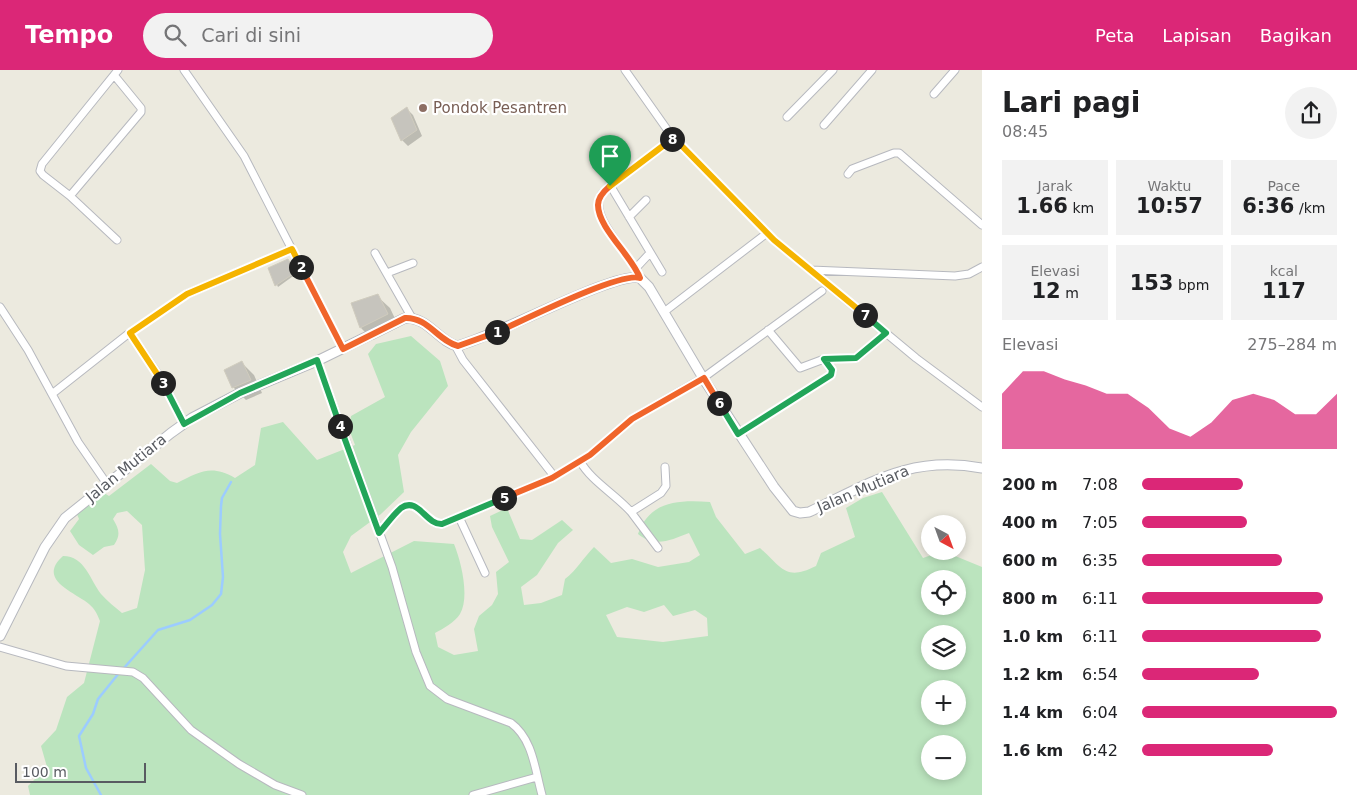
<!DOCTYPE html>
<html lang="id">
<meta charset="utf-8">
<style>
body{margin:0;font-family:"DejaVu Sans",sans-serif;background:#f2f2f2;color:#202124;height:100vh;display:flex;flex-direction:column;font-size:19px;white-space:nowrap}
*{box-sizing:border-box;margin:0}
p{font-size:16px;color:#757577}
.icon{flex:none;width:28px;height:28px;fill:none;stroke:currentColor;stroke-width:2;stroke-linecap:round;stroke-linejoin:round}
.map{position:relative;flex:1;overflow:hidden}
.panel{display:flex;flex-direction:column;background:#fff;width:375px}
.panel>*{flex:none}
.needle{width:32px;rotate:139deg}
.controls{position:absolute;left:921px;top:445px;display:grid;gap:10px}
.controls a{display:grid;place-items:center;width:45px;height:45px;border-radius:50%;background:#fff;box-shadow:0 2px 8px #0003;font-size:25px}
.scale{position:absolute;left:15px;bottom:12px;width:131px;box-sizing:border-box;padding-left:5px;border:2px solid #585b61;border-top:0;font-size:14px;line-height:18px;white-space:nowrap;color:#585b61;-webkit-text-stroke:4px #fff;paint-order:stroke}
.pin{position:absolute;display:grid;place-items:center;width:42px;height:42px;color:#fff;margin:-51px -21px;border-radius:50% 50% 50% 0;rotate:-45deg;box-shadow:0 0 5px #0007}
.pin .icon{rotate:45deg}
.km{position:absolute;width:25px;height:25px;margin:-12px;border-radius:50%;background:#222;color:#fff;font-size:14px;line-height:25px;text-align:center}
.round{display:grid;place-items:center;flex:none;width:52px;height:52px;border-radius:26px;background:#f2f2f2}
.head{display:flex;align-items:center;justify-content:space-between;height:85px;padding:0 20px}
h1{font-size:28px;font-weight:700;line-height:38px}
.figures{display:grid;grid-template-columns:repeat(3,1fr);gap:8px;height:85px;padding:5px 20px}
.figures div{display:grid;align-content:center;border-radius:0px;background:#f2f2f2;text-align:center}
.figures b{font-size:21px;font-weight:700}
.figures small{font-size:14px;font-weight:400}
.figures p{font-size:14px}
.chart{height:140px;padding:10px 20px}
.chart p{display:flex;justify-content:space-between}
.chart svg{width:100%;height:90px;margin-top:5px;fill:#db2777;opacity:.7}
ul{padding:0 20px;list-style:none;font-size:16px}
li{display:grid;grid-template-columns:80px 60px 1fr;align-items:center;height:38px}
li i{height:12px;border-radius:6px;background:#db2777}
header{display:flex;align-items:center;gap:30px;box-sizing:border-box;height:70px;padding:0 25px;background:#db2777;color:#fff}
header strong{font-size:24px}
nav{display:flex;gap:28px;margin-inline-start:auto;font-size:18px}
.search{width:350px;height:45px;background:#f2f2f2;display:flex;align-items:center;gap:12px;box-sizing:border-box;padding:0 18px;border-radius:28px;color:#757577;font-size:19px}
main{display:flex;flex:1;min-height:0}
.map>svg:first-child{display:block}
.green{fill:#bbe4be;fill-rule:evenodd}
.shadow{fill:#0003}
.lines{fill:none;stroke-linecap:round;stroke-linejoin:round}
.stream{stroke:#9cccff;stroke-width:2.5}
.building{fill:#c6c4bd;stroke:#d0ccbe}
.minor-casing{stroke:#b7b9bf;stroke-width:9}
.tertiary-casing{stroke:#b7b9bf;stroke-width:11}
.minor{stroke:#fff;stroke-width:7}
.tertiary{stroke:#fff;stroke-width:9}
.split-1-casing{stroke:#fff;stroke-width:10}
.split-2-casing{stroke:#fff;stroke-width:10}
.split-3-casing{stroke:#fff;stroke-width:10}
.split-4-casing{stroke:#fff;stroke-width:10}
.split-5-casing{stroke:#fff;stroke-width:10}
.split-6-casing{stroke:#fff;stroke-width:10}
.split-7-casing{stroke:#fff;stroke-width:10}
.split-8-casing{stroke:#fff;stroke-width:10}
.split-9-casing{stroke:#fff;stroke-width:10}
.split-1{stroke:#f0652b;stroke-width:6}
.split-2{stroke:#f0652b;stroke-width:6}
.split-3{stroke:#f5b400;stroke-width:6}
.split-4{stroke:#22a559;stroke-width:6}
.split-5{stroke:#22a559;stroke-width:6}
.split-6{stroke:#f0652b;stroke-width:6}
.split-7{stroke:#22a559;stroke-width:6}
.split-8{stroke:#f5b400;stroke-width:6}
.split-9{stroke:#f5b400;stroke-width:6}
.education-dot{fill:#8d6e63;stroke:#fff;stroke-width:2}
.labels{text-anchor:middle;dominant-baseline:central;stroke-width:4.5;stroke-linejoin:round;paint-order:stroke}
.education-label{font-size:15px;fill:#785e54;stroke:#fff;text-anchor:start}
.street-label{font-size:15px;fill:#585b61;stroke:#fff}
</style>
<header>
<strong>Tempo</strong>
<div class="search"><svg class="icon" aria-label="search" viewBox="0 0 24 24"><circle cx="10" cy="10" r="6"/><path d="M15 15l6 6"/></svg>Cari di sini</div>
<nav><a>Peta</a><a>Lapisan</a><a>Bagikan</a></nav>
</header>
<main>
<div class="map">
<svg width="982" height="725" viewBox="0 0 982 725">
<rect width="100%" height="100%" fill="#eceadf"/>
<path class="green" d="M411,266L440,291L448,316L411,362L398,385L404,422L381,444L351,466L343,482L351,503L414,471L454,474C461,491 470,527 460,544C455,552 443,559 435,563L438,577L454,585L478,581L474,559L479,546L492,535L498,524L496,502L509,492L492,457L490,446L507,438L520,469L532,470L562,450L573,460L558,473L537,505L521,517L524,535L541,533L562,525L565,509C577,500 583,488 594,477L611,493L632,489L658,497L689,492L700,485L689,463C671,470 655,478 638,464C650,430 680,430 710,432L716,447L745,484L760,478C783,499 786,511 816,496L821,483L855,467L846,438L863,428L882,422L923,488L943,481L982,497V725H30L28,716L47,697L41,676L56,660L67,627L84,613L100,551C97,544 95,539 89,534C75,522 36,510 63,486C85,486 90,510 101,524C107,531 115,537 122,543L137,538L145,500L142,455L127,441L117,443L113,449C119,459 121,465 114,475L104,477L93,485L79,475L70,461L79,449L76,442L101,421L109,426L151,394L170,411L177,413C199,402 211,394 235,408L255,395L261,358L283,352L317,390L355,375L349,359L351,346L385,327L368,284L376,274ZM930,509H958V536H930ZM664,535L673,546L695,540L707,548L708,566L663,572L617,567L606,545L627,537L644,542ZM930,564H958V591H930ZM930,619H958V646H930ZM930,674H958V701H930Z"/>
<path class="shadow" d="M407,39L413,45L422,66L408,76L402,70Z
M290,192L296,204L278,217L270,199Z
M377,226L390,238L399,257L373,270L361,258Z
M242,293L254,305L262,323L246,330L233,317Z"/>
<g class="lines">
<path class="stream" d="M123,599L158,560L190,550L212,535L221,524L223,507L220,464L221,436L222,428L231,412
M101,725L86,698L79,666L93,644L98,629L119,603"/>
</g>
<path class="building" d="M407,37L417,60L401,71L391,48Z
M288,189L296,202L275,216L268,198Z
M378,224L388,244L360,258L351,233Z
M242,291L251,310L232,318L224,300Z"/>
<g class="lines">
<g class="minor-casing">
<path id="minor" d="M184,0L244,86L343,279
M625,0L671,65L774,170L916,288L982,337
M114,5L141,38V42L70,126L43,105L40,101L42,94L118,0
M934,24L955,0
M787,47L833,0
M824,55L872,0
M848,104L852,99L894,83H899L982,155
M610,115L662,202
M70,126L117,170
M629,147L646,130
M375,183L412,248
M636,198L650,183
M811,200L955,206L969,204L982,197
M387,203L413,193
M640,208C632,186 588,147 601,125C603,122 607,119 609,116L674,68
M0,237L28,280L78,372L107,414
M664,242L767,163
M768,260L800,298L824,289L856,288L886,263
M130,263L162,310L184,354
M455,275L463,290L554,406
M317,291L392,497L416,582L430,616L447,629L511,653C533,669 535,700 542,725
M52,324L128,264L187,224L292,179
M739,363L831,305L832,301L824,289
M580,391C591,411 615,424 631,442
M459,447L485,503
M379,463C386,455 393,445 401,438C418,426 426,455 442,454L552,408L590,385L632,349L703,308L822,221
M658,478L631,442L661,423L666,416L665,397
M0,577L66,596L133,602L143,608L191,660L239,694L275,715L302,725
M473,725L537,707"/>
</g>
<g class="tertiary-casing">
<path id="tertiary" d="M0,566L45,477L65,448L171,363L192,348L240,323L317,291L405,248C428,247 438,271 457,276C493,268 617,200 640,208L649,217L703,308L774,417L793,441L800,443L809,442C871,413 910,385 982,398"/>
</g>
<use href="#minor" class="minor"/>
<use href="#tertiary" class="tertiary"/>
</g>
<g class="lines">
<g class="split-1-casing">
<path id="split-1" d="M497,262C520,252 621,201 640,208C632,186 598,158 598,135C598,127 604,121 610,116"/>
</g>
<g class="split-2-casing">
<path id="split-2" d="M301,197L343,279L405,248C428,247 438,271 458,276L497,262"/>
</g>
<g class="split-3-casing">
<path id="split-3" d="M163,313L130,263L187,224L292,179L301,197"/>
</g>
<g class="split-4-casing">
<path id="split-4" d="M163,313L184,354L240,323L317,290L340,356"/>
</g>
<g class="split-5-casing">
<path id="split-5" d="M340,356L379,463C386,455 393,445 401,438C418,426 426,455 442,454L504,428"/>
</g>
<g class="split-6-casing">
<path id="split-6" d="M504,428L552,408L590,385L632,349L704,308L719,333"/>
</g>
<g class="split-7-casing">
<path id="split-7" d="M719,333L738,364L831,305L832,300L824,289L856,288L886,263L865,245"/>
</g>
<g class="split-8-casing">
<path id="split-8" d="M672,69L674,68L774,170L865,245"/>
</g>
<g class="split-9-casing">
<path id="split-9" d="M610,116L672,69"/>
</g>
<use href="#split-1" class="split-1"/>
<use href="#split-2" class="split-2"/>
<use href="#split-3" class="split-3"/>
<use href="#split-4" class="split-4"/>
<use href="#split-5" class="split-5"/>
<use href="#split-6" class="split-6"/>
<use href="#split-7" class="split-7"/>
<use href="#split-8" class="split-8"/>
<use href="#split-9" class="split-9"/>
</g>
<circle class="education-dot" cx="423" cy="38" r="5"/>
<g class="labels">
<g class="education-label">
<text x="433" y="38">Pondok Pesantren</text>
</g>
<g class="street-label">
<text transform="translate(126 398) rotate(-39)">Jalan Mutiara</text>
<text transform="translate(863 419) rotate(-23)">Jalan Mutiara</text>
</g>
</g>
</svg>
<div class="controls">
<a><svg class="needle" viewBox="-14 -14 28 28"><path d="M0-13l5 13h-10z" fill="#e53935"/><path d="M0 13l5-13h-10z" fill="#757577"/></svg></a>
<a><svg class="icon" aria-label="locate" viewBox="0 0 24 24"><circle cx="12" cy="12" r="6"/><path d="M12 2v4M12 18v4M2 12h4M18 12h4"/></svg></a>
<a><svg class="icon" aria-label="layers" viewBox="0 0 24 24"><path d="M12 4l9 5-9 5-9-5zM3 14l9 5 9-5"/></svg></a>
<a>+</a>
<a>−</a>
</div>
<div class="scale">100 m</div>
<div class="pin" style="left:610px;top:116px;background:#1e9e55"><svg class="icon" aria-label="arrive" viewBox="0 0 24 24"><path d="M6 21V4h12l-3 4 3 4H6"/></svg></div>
<b class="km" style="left:497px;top:262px">1</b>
<b class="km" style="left:301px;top:197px">2</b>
<b class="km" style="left:163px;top:313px">3</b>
<b class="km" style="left:340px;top:356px">4</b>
<b class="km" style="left:504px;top:428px">5</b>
<b class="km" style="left:719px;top:333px">6</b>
<b class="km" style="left:865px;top:245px">7</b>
<b class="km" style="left:672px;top:69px">8</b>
</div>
<section class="panel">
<div class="head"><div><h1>Lari pagi</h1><p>08:45</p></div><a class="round"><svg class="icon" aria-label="share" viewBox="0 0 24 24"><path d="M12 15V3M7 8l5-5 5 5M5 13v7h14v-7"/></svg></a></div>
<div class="figures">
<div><p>Jarak</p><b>1.66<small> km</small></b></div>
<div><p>Waktu</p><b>10:57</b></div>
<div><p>Pace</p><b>6:36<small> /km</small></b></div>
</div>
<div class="figures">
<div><p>Elevasi</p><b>12<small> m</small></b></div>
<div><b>153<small> bpm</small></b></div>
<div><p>kcal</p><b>117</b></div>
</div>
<div class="chart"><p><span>Elevasi</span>275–284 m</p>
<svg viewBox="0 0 160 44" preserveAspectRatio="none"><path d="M0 44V17L10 6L20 6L30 10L40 13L50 17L60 17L70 24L80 34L90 38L100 31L110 20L120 17L130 20L140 27L150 27L160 17V44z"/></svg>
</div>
<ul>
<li><b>200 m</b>7:08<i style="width:52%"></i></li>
<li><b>400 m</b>7:05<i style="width:54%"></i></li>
<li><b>600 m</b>6:35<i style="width:72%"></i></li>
<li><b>800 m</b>6:11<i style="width:93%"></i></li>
<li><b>1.0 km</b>6:11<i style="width:92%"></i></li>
<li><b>1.2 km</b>6:54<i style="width:60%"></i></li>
<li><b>1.4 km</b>6:04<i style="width:100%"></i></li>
<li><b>1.6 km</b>6:42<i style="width:67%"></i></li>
</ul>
</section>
</main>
